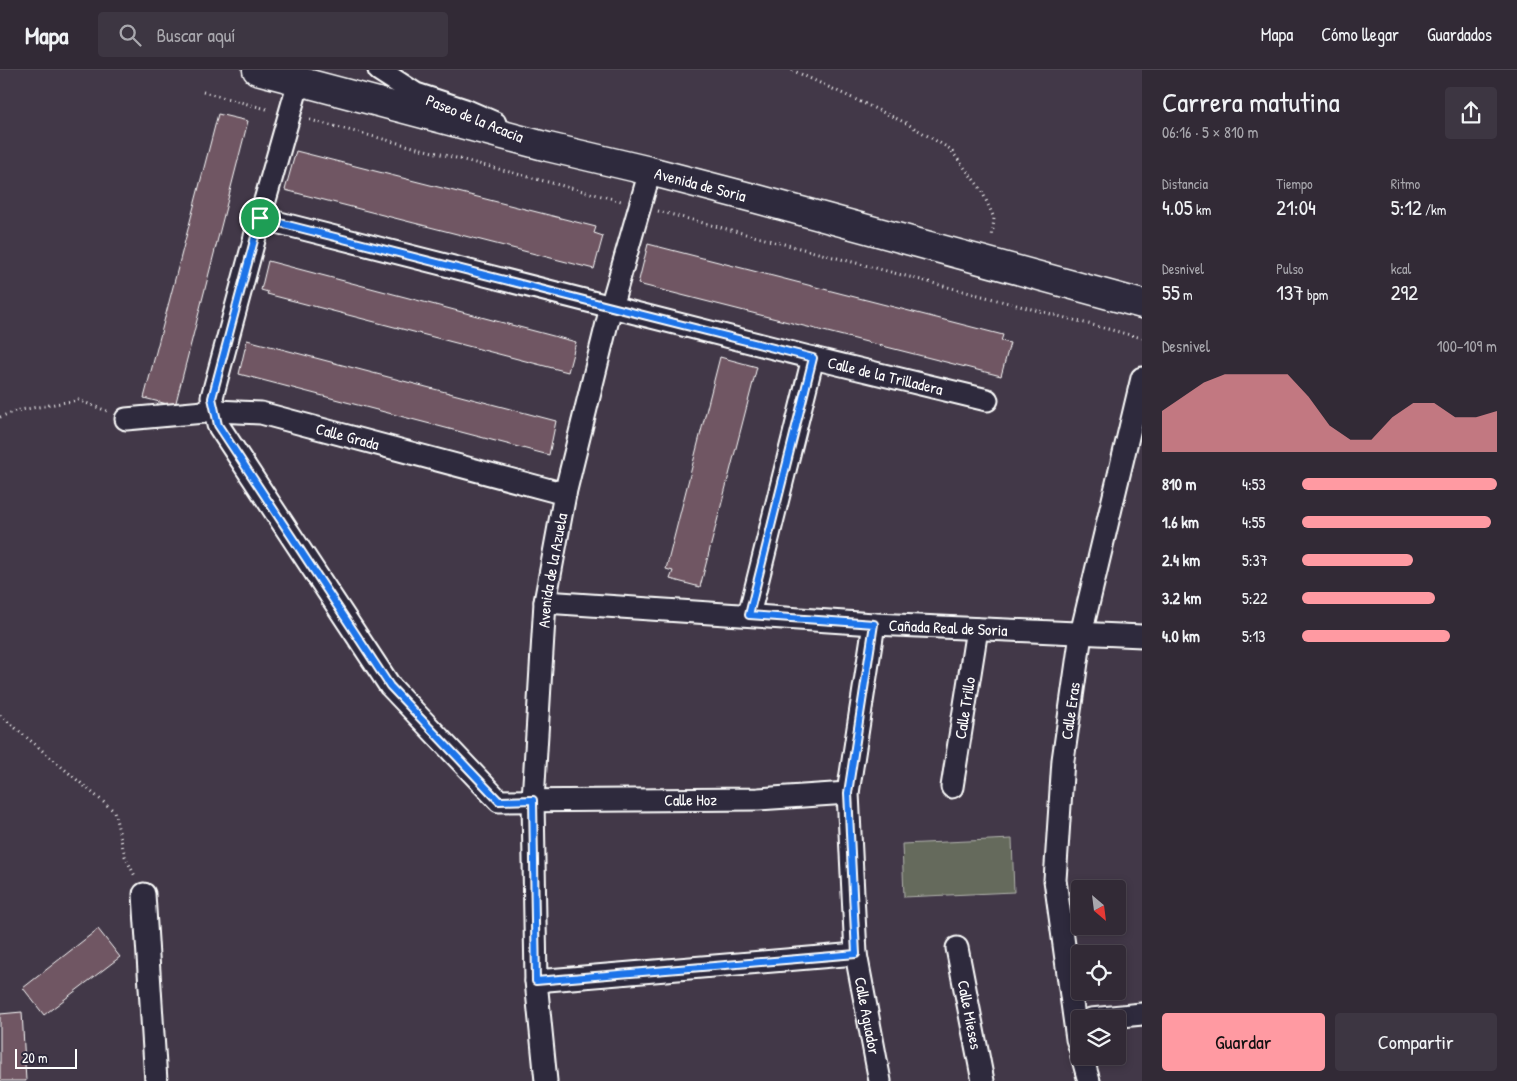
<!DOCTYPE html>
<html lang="es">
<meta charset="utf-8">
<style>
body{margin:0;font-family:"Patrick Hand",sans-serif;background:#3d3642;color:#f1f3f6;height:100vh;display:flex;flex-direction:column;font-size:19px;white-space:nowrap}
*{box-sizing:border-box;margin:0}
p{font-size:16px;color:#a8a7ad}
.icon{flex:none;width:28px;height:28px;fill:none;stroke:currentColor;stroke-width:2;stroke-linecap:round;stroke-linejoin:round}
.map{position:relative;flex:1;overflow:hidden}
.side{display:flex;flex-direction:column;background:#322a36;width:375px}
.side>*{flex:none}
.needle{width:32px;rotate:152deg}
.buttons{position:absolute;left:1071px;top:810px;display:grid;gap:10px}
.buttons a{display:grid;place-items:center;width:55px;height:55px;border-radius:5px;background:#322a36;box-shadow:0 2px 8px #0003,0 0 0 1px #4d4651;font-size:25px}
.scale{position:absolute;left:15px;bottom:12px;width:62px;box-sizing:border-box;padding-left:5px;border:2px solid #fff;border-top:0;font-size:14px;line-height:18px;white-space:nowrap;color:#fff;-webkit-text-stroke:4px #2f2a3d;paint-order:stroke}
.pin{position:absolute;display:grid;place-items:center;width:42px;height:42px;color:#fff;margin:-21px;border:2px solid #fff;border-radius:50%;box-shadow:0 1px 5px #0007}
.round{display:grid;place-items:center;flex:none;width:52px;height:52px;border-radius:5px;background:#3d3642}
.head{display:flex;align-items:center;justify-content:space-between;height:85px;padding:0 20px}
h1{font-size:28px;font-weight:600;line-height:38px}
.metrics{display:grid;grid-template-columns:repeat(3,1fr);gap:8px;height:85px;padding:5px 20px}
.metrics div{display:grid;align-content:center}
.metrics b{font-size:21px;font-weight:600}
.metrics small{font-size:14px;font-weight:400}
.metrics p{font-size:14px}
.chart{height:140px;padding:10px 20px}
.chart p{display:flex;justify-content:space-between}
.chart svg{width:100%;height:90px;margin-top:5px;fill:#ff9aa2;opacity:.7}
.button{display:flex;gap:10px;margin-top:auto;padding:10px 20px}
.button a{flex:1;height:58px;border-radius:5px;background:#ff9aa2;color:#111;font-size:20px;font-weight:600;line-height:58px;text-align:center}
.button a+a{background:#3d3642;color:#f1f3f6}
ul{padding:0 20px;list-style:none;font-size:16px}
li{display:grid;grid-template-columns:80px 60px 1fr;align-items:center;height:38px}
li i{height:12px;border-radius:6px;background:#ff9aa2}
header{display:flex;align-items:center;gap:30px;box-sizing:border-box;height:70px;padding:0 25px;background:#322a36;border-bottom:1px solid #4d4651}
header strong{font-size:24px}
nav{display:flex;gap:28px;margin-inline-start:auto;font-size:18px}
.search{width:350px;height:45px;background:#3d3642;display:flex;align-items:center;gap:12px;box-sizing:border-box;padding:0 18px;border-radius:5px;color:#a8a7ad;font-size:19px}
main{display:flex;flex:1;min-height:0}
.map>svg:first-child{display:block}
.green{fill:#656a5c;stroke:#b2b4ae}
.building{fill:#6f5763;stroke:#fff}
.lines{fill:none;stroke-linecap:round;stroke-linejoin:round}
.street-casing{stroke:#fff;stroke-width:25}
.secondary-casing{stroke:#fff;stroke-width:31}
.path{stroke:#fff;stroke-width:3;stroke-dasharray:1 4;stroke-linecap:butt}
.street{stroke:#2f2a3d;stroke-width:21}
.secondary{stroke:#2f2a3d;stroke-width:28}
.route-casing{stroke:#fff;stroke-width:10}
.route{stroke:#1a73e8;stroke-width:6}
.labels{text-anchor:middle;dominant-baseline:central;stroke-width:4;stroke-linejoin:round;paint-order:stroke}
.street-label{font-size:16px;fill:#fff;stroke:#2f2a3d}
</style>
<header>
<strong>Mapa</strong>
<div class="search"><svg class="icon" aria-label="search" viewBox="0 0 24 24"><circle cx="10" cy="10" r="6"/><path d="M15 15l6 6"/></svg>Buscar aquí</div>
<nav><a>Mapa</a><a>Cómo llegar</a><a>Guardados</a></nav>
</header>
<main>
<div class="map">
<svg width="1142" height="1011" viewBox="0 0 1142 1011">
<rect width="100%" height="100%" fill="#423848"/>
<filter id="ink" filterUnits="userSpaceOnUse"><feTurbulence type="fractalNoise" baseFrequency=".02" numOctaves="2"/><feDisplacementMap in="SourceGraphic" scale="10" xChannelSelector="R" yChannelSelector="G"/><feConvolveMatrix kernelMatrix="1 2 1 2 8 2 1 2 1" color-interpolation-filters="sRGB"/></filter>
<g filter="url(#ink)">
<path class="green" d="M1012,769L1014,822L904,827L902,774Z"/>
<path class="building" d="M218,44L248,51L175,336L144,328Z
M296,81L596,157L594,163L603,166L594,199L285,120Z
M648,174L1003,265L1001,271L1010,273L1001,306L638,214Z
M268,191L576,272L568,302L267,224L268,222L261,220Z
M247,270L556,351L549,385L239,304Z
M720,287L757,297L700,517L670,509L673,501L666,499Z
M98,859L120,887L44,945L23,918Z
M22,942L26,1011H0V944Z"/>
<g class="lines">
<g class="street-casing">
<g id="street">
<path d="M379,0L416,24L465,40L495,53"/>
<path id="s1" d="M299,11L260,148L212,327L218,355L390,616L499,731L758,729L848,723"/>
<path id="s2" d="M260,148L813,288L987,330"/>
<path id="s3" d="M126,349L215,341L261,343L565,424"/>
<path id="s4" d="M545,532L874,554L1142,566"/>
<path d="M749,545L813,288"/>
<path id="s5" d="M874,554L848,723L856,884L880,1011"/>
<path id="s6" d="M952,717L977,559"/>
<path d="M144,824L156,1011"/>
<path id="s7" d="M957,878L983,1011"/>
<path d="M536,911L856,884"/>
<path d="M1091,949L1142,944"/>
<path id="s8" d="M1080,978L1077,969L1055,810L1063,690L1081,564L1142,308"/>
<path d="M1082,986L1089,1011"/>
<path id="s9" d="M546,1011L536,911L533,730L545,532L565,424L611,237L650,101"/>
</g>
</g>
<g class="secondary-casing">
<g id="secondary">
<path id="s10" d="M257,0L548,77L650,101L757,129L1142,234"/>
</g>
</g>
<path class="path" d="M792,0L906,53L950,79L981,119L994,148L992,168
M203,22L270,40
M310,50L621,131
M658,141L1142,268
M0,347L15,341L78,330L107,341
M0,645L114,741L125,786L135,806"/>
<use href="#street" class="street"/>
<use href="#secondary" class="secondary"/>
</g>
</g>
<g class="lines" filter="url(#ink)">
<g class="route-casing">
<path id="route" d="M260,148L813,288L749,545L874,554L848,723L856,884L536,911L533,730L499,731L390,616L218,355L212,328Z"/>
</g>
<use href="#route" class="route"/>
</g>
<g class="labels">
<g class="street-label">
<text transform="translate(475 48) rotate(22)">Paseo de la Acacia</text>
<text stroke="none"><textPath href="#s10" startOffset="458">Avenida de Soria</textPath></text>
<text stroke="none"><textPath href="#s2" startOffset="645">Calle de la Trilladera</textPath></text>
<text stroke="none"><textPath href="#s3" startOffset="225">Calle Grada</textPath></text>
<text stroke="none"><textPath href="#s9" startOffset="512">Avenida de la Azuela</textPath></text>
<text stroke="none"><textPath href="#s4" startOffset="404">Cañada Real de Soria</textPath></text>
<text stroke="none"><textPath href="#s6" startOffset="80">Calle Trillo</textPath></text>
<text stroke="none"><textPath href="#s8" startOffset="340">Calle Eras</textPath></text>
<text stroke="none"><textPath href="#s1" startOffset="1019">Calle Hoz</textPath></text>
<text stroke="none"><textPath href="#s7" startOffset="68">Calle Mieses</textPath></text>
<text stroke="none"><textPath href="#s5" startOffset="395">Calle Aguador</textPath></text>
</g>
</g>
</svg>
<div class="buttons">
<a><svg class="needle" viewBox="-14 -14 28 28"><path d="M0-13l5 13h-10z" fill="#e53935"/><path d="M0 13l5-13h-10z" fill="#a8a7ad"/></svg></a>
<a><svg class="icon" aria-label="locate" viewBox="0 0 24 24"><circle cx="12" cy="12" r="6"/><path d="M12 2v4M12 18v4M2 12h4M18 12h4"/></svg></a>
<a><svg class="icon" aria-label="layers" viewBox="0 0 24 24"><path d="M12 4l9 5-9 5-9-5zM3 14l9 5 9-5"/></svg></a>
</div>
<div class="scale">20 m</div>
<div class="pin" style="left:260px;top:148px;background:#1e9e55"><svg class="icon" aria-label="arrive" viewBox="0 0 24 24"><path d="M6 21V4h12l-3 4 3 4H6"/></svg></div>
</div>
<section class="side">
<div class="head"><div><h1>Carrera matutina</h1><p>06:16 · 5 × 810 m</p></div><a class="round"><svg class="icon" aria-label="share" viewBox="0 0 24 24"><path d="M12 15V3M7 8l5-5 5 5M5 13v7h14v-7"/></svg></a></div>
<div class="metrics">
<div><p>Distancia</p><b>4.05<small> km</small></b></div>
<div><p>Tiempo</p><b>21:04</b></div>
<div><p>Ritmo</p><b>5:12<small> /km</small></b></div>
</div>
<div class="metrics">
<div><p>Desnivel</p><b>55<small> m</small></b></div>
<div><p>Pulso</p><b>137<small> bpm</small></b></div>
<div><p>kcal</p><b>292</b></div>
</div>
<div class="chart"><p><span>Desnivel</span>100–109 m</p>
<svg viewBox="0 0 160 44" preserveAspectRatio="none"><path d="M0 44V24L10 17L20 10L30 6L40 6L50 6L60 6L70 17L80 31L90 38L100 38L110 27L120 20L130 20L140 27L150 27L160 24V44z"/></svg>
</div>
<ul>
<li><b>810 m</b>4:53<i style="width:100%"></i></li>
<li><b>1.6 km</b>4:55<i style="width:97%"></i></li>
<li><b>2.4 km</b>5:37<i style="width:57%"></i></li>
<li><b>3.2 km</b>5:22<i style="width:68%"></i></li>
<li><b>4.0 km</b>5:13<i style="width:76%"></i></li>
</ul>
<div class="button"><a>Guardar</a><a>Compartir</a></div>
</section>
</main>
